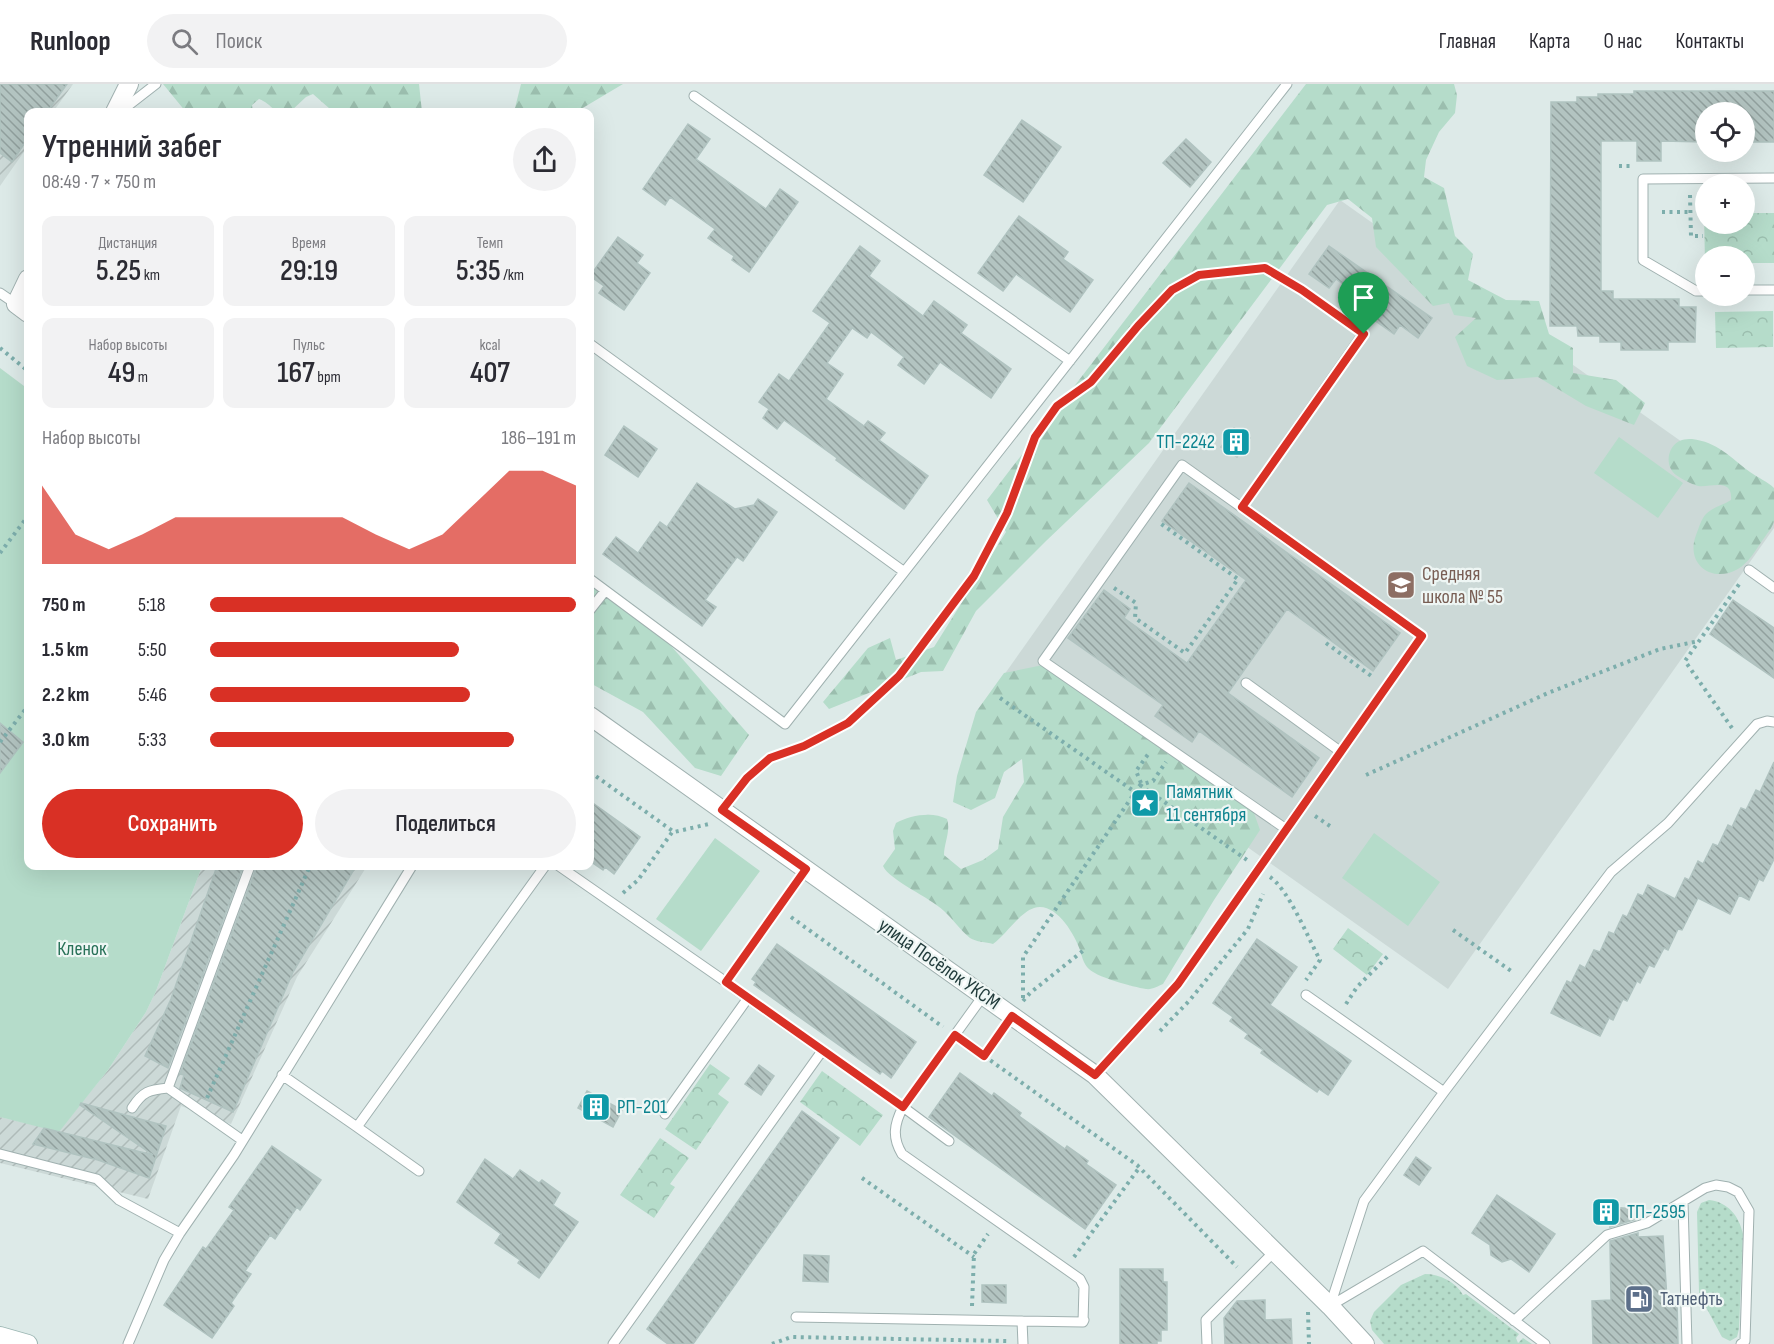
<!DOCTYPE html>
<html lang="ru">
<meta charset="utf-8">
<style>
body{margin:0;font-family:"Sofia Sans Condensed",sans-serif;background:#f2f2f3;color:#2b2b33;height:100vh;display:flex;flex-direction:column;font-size:22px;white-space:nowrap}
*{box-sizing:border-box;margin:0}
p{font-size:20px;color:#7c7c81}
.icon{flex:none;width:33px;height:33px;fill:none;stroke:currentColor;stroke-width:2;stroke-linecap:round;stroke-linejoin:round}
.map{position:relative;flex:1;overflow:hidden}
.sheet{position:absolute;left:24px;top:24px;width:570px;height:762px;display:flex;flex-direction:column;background:#fff;border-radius:12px;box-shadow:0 6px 24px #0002}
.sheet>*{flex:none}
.fabs{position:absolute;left:1695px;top:18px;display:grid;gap:12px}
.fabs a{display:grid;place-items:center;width:60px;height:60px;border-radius:50%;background:#fff;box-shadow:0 6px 24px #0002;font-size:30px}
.pin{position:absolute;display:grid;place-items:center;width:51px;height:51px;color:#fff;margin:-62px -26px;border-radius:50% 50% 50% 0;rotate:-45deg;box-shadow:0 0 6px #0007}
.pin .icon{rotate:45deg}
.round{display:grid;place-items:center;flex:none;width:63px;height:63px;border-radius:32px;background:#f2f2f3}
.headline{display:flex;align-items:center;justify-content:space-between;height:102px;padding:0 18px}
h1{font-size:33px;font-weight:600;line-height:45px}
.metrics{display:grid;grid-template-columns:repeat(3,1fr);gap:9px;height:102px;padding:6px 18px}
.metrics div{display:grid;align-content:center;border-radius:12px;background:#f2f2f3;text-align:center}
.metrics b{font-size:30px;font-weight:600}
.metrics small{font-size:16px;font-weight:400}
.metrics p{font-size:16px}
.chart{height:168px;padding:12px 18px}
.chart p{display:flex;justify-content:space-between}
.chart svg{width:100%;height:108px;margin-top:6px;fill:#d93025;opacity:.7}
.button{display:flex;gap:12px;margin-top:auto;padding:12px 18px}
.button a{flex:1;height:69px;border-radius:36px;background:#d93025;color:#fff;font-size:24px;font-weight:600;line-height:69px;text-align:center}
.button a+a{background:#f2f2f3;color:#2b2b33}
ul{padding:0 18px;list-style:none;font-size:20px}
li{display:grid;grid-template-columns:96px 72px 1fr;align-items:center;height:45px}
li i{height:15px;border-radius:8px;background:#d93025}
header{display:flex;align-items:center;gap:36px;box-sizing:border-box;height:84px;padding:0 30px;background:#fff;border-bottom:2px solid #e1e1e2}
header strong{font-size:28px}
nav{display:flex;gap:33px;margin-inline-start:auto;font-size:21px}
.search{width:420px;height:54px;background:#f2f2f3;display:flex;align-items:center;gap:15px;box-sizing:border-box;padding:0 21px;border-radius:33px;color:#7c7c81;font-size:22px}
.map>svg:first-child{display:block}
.built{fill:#ccd9d7}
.industrial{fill:url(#industrial-furrows)}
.grass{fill:url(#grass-dots)}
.forest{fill:url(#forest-firs)}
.park{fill:url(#park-crowns)}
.garden{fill:#b5dcca}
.building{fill:url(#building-back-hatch);stroke:#b0c3c0;stroke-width:1.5}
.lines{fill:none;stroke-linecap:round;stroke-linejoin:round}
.service-casing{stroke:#a0b1b0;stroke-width:11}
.minor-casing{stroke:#a0b1b0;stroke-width:20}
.secondary-casing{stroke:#9cb6b3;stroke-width:20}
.path{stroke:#7daeac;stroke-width:4;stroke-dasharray:3 4.5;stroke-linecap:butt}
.service{stroke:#fff;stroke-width:9}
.minor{stroke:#fff;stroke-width:18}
.secondary{stroke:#fff;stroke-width:18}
.route-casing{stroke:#fff;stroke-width:12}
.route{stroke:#d93025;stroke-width:8}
.labels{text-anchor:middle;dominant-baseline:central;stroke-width:4.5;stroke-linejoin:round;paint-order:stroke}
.culture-label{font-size:20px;fill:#0d838f;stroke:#eef6f4;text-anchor:start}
.education-label{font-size:20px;fill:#785e54;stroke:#eef6f4;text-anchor:start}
.park-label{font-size:20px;fill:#287158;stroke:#eef6f4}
.street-label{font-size:20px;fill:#1f3939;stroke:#eef6f4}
.service-label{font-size:20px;fill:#4e5e75;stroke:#eef6f4;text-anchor:start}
</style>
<header>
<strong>Runloop</strong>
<div class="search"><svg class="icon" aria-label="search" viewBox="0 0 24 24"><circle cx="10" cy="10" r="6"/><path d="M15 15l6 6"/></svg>Поиск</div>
<nav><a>Главная</a><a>Карта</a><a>О нас</a><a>Контакты</a></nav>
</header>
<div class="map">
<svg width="1774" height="1260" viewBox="0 0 1774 1260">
<defs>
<pattern id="industrial-furrows" width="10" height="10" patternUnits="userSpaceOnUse" patternTransform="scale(1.5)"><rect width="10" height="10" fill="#ccd9d7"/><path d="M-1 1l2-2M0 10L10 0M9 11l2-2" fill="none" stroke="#afbbb9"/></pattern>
<pattern id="grass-dots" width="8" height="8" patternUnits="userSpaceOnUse" patternTransform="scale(1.5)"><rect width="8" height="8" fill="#b5dcca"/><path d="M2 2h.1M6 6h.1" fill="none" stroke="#9bbeae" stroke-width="1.8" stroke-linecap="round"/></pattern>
<pattern id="forest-firs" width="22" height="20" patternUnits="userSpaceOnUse" patternTransform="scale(1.5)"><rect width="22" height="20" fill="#b5dcca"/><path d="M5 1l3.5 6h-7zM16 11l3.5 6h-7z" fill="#9bbeae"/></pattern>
<pattern id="park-crowns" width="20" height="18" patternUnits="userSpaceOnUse" patternTransform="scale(1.5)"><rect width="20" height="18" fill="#b5dcca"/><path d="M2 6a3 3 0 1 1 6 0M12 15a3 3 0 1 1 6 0" fill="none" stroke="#9bbeae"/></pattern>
<pattern id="building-back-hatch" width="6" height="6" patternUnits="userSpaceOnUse" patternTransform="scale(1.5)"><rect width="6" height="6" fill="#b3c4c1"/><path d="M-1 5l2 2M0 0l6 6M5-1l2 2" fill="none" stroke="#91a09e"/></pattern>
</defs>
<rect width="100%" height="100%" fill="#ddeae8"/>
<path class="built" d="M1340,116L1774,423V444L1448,905L1004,591Z"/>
<path class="industrial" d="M0,0H73L53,28H28V62L0,102Z
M202,782H367L297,893L231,1040L181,1022L148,1115L0,1079V1033L59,1047L108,986L146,928L156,907Z"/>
<path class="grass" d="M1709,1116C1728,1118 1739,1132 1743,1150L1739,1245L1737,1253L1730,1257L1722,1253L1701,1214L1699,1208L1697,1128L1701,1119Z
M1425,1190C1440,1190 1456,1198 1463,1211L1466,1210L1519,1250L1516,1254L1518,1259L1523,1254L1532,1260H1384L1372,1246L1370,1237L1374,1228L1401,1201Z"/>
<path class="forest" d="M163,0H419L422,28H337L330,25L313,10L306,13L290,28C270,29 274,21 259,15L252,21L253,28H186Z
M521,0H623L576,28H514Z
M1306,0H1454L1457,11L1455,29L1439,48L1426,76L1424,93L1444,104L1455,152L1473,170L1468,196L1506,216L1539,217L1549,250L1573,264V289L1616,296L1645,319L1634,341L1586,322L1538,293L1497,296L1467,282L1455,253L1476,234L1454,231L1449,219L1433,222L1376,163L1372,134L1348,115L1327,121L1149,359L1046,457L976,527L943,587L921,588L829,625L823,618L868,564L890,554L896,576L934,563L1006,448L987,416Z
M1692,355C1717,358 1730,373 1750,388C1758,394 1767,397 1774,404C1774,414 1774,426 1774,437C1773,443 1766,451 1762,457C1756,466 1748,479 1738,485C1712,500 1685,480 1696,451C1699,444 1701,435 1706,430C1713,423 1723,421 1731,416C1733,393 1710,404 1698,402C1691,400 1682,395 1676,391C1664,382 1667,361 1682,356C1685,355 1688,355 1692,355Z
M590,492L665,555L749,651L721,692L695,684L643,628L590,599Z
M1043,581L1187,676L1254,729L1260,746L1214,816L1163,900C1158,902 1152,906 1146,905C1134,903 1094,893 1087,883C1083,878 1082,872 1080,866C1074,849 1055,817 1034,824C1019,829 1007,850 993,860C986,858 976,858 970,854C960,846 953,835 944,827C931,814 889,796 883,782L895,765L893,747L896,739C910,731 933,727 947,735C951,747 944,759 944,771L961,785L983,776L998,765L1003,733L1024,698L1022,675L1004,688L995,714L971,726L953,718L957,692L976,628L1004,589Z"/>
<path class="park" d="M1704,129L1706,140H1744L1745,129H1774V179H1745L1744,172H1706L1705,179Z
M1773,227V263L1716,264L1715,228Z
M1348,844L1383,870L1367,891L1333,865Z
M710,980L730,994L718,1010L729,1018L696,1066L665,1045Z
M822,987L883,1031L860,1062L800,1018Z
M660,1054L689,1074L670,1100L675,1103L654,1134L620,1111Z"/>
<path class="garden" d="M0,284L28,305V782H202L156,907L146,928L108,986L59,1048L0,1033Z
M1619,353L1683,399L1658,434L1594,389Z
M1374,749L1440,798L1408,842L1342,794Z
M715,754L760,787L701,867L656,835Z"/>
<path class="building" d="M0,0H67L47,28H28V54L12,78L0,69Z
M1634,7H1774V58H1744V28H1706V58L1661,57V77H1637V57H1601V207H1613V215H1679V223H1696L1695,258H1668V266H1621V258H1600V252H1578L1577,242H1550L1551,18H1577V13H1598V10H1634Z
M1022,36L1061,63L1023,118L984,91Z
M688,40L710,55L696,75L766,125L780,105L798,118L749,188L732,176L734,172L708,154L715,145L670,113L665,121L643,105Z
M1186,55L1211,78L1190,103L1163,79Z
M1019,132L1068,168L1063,175L1093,196L1070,228L1016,190L1003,207L978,189Z
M618,153L643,171L637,179L650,189L624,226L599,209L604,202L590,192Z
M860,162L880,177L869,192L923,232L934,217L967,241L961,249L1011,285L991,314L940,278L924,300L898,281L904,273L871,248L867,254L852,244L827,279L843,290L826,315L864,342L868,337L885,349L879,356L928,392L904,425L836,376L837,374L784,336L777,345L763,334L769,325L759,318L779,290L789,297L830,239L813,227Z
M1329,162L1432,234L1418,254L1400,241L1394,250L1367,231L1373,222L1336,195L1329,204L1309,190Z
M624,342L657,365L638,393L605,371Z
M1234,344L1250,354L1237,373L1221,363Z
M697,399L735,425L754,421L758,415L777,428L743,477L737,473L705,516L716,523L702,542L603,470L616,453L638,469L660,438L667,443Z
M1189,399L1400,549L1373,587L1287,525L1228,609L1319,674L1292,713L1199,647L1192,658L1155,632L1163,621L1068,554L1104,506L1130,525L1124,534L1187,579L1246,496L1162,437Z
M1733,516L1774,544V594L1710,550Z
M0,639L23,658L0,689Z
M1774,678V775L1763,797L1759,795L1749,816L1739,811L1730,830L1698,814L1682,846L1678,845L1668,866L1664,864L1654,883L1649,881L1640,899L1637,897L1627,917L1623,915L1613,936L1609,934L1600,952L1551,929L1567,897L1571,899L1580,881L1585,884L1594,866L1600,868L1609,848L1614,850L1623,831L1627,833L1638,810L1643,812L1648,801L1675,815L1685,794L1689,796L1698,777L1703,780L1713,760L1718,762L1728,741L1732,743L1741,724L1746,726L1756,706L1760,708Z
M590,717L640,753L614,790L605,783L603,786L590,777Z
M217,782H243L168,984L145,972L171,915Z
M257,782H356L293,888L233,1028L180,1004L184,991L180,990Z
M1257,855L1297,883L1270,921L1351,977L1328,1011L1319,1005L1317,1008L1261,969L1263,966L1245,954L1248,950L1230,937L1233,933L1213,919Z
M777,860L916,958L891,994L882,987L880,990L754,901L756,898L752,895Z
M759,981L774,992L761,1011L745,1000Z
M960,989L992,1012L994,1009L1021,1029L1019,1032L1065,1065L1067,1062L1088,1077L1086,1080L1116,1101L1085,1145L929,1033Z
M587,1007L622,1026L613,1043L578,1024Z
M81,1019L166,1042L149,1094L98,1076L33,1060L44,1044L153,1071L80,1021Z
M802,1027L839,1054L693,1260H668L647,1245Z
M272,1062L321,1096L300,1126L297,1123L275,1155L270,1151L245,1187L251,1190L231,1219L234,1222L212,1254L164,1221L203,1163L206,1165L234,1126L229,1123Z
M1416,1073L1431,1084L1419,1101L1404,1091Z
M485,1075L513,1095L520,1086L539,1099L542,1096L560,1109L553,1121L578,1138L539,1194L518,1179L520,1176L495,1159L501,1150L457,1118Z
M1497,1111L1555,1150L1529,1188L1511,1175L1502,1178L1491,1171L1490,1161L1472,1149Z
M1609,1123L1637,1125V1135L1610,1143Z
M1638,1149V1153L1663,1152L1667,1215H1677L1678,1260H1593L1592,1217L1611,1216L1610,1157Z
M804,1171L829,1172L828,1198L803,1197Z
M1120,1185H1163V1198H1167V1246H1161V1257H1157V1260H1120Z
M982,1201H1006V1219L982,1218Z
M1265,1216V1236L1291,1235L1292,1260H1225L1224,1234L1237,1217Z"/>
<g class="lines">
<g class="service-casing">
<path id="service" d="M694,12L1070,277
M120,28L156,0
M1744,206H1774
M1706,207H1696L1643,176V95L1774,94
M0,209L16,220
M590,260L903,487
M1242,423L1363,250
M1749,486L1774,504
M590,495L785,640L1287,0
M590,526L605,507
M1246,599L1341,668
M559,782L726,898
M806,785L726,898L735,905L903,1023L983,912
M1306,911L1444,1008
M282,991L357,1043L545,782
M1095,991L1178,900L1286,745L1043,577L1182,381L1422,552L1286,745
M132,1024C143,1007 149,1006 168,1004
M665,1030L748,914
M357,1043L419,1087
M242,1056L168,1004L250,782
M949,1057L903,1023C894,1040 892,1054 902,1070L1080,1195L1084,1203L1083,1238
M0,1070L97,1095L119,1116L180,1149
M1683,1118L1687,1260
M1330,1222L1364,1117L1444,1008L1611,788L1668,739L1757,640L1767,637L1774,638
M1330,1222L1423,1167L1545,1260
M796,1233L1022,1237L1023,1260
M1022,1237L1083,1238L1084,1236
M1514,1237L1607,1151L1647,1139L1705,1104L1716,1101L1728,1103L1738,1108L1749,1127L1745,1257L1741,1260
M128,1260L164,1176L180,1149L234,1071L412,782
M613,1260L822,967
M1207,1260L1206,1236L1274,1168"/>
</g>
<g class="minor-casing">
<path id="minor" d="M115,28L129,0
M28,195L16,220L28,229
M590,632L1095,991L1330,1222L1365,1260"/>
</g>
<g class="secondary-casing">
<path id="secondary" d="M0,1252L28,1260"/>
</g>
<path class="path" d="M1619,82H1633
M1690,111L1691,152H1703
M1662,128H1690
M0,264L28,287
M1057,322L1091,298L1138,242L1172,206L1199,191L1265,184L1302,206L1350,240
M0,469L28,432
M1114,504L1136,519L1135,534L1185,569L1238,495L1160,439
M1326,559L1374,594
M1000,614L1135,708
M1732,644L1685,577L1740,499
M0,658L28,622
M590,688L674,748L709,740
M1366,691L1548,609L1660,565L1699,557
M1141,699L1136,687L1149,669
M1140,701L1247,776
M734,711L747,694L770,674L804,661L847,639L899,592L974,492L1007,430L1035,353L1049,333
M1315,732L1330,742
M1270,793C1289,806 1308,854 1320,876L1306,896
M623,809L638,796L673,747
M791,833L943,943
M1453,846L1514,889
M1023,914V873L1140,701L1153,697L1166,678
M1023,917L1030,909L1084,866
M1346,920L1357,903L1390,870
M1160,947L1189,917L1248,845L1263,810
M966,959L1137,1081L1237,1183
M984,972L1001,948
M207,1014L310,782
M862,1094L974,1173
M1074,1173L1139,1084
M972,1222L974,1170L988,1150
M1308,1228L1309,1260
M772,1260L791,1253L1007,1257"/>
<use href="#service" class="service"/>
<use href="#minor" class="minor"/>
<use href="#secondary" class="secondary"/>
</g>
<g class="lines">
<g class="route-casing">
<path id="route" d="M1265,184L1302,206L1364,250L1242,423L1422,552L1178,900L1095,991L1012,932L984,972L955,951L903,1023L726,898L806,785L722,726L747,694L770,674L804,662L848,639L899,592L974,492L1007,429L1035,353L1057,322L1091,298L1138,242L1172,206L1199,191Z"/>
</g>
<use href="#route" class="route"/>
</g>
<defs>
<g id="building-square" transform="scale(1.5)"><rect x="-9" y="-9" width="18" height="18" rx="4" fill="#0f9aa8" stroke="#eef6f4"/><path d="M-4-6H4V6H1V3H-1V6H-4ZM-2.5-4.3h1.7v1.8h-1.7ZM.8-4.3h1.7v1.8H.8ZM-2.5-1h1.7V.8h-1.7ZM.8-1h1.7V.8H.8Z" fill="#fff"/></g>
<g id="school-square" transform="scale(1.5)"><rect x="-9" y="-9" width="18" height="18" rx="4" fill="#8d6e63" stroke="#eef6f4"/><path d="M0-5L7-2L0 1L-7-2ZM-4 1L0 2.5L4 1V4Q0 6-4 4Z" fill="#fff"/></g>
<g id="sight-square" transform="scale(1.5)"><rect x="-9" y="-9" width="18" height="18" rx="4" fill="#0f9aa8" stroke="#eef6f4"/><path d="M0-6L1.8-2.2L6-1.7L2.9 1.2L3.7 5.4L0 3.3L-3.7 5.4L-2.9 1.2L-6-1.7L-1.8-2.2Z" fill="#fff"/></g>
<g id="fuel-square" transform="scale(1.5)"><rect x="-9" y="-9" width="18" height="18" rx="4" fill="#5c6f8a" stroke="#eef6f4"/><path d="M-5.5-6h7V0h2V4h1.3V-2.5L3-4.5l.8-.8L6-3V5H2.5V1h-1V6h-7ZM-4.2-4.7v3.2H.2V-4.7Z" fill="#fff"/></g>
</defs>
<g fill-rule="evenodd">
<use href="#building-square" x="1236" y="358"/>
<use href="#school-square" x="1401" y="501"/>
<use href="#sight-square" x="1145" y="719"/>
<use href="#building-square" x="596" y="1023"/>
<use href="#building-square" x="1606" y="1128"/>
<use href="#fuel-square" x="1639" y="1215"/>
</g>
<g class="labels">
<g class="culture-label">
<text x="1215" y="358" text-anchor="end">ТП-2242</text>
<text x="1166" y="708">Памятник<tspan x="1166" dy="23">11 сентября</tspan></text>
<text x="617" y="1023">РП-201</text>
<text x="1627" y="1128">ТП-2595</text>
</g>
<g class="education-label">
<text x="1422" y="490">Средняя<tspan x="1422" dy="23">школа № 55</tspan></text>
</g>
<g class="park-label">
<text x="82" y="865">Кленок</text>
</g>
<g class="street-label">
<text transform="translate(939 880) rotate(35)">улица Посёлок УКСМ</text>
</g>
<g class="service-label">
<text x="1660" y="1215">Татнефть</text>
</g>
</g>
</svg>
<div class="fabs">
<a><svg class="icon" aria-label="locate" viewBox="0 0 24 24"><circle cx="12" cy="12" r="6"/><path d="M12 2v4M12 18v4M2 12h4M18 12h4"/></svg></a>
<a>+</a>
<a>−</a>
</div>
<div class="pin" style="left:1364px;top:250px;background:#1e9e55"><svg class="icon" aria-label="arrive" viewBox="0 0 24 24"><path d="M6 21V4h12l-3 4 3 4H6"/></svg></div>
<section class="sheet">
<div class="headline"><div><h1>Утренний забег</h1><p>08:49 · 7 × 750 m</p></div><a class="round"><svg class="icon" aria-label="share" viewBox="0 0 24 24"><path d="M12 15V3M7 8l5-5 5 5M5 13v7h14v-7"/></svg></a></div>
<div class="metrics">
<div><p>Дистанция</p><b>5.25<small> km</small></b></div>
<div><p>Время</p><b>29:19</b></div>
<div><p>Темп</p><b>5:35<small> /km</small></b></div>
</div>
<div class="metrics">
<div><p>Набор высоты</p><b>49<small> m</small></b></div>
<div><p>Пульс</p><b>167<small> bpm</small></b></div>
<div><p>kcal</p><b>407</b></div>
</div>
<div class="chart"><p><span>Набор высоты</span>186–191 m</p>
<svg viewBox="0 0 160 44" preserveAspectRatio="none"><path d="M0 44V12L10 32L20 38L30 32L40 25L50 25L60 25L70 25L80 25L90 25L100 32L110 38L120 32L130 19L140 6L150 6L160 12V44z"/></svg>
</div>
<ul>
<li><b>750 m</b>5:18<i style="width:100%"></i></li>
<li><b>1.5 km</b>5:50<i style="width:68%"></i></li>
<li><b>2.2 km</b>5:46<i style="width:71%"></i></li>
<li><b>3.0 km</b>5:33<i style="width:83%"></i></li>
</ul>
<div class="button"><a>Сохранить</a><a>Поделиться</a></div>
</section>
</div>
